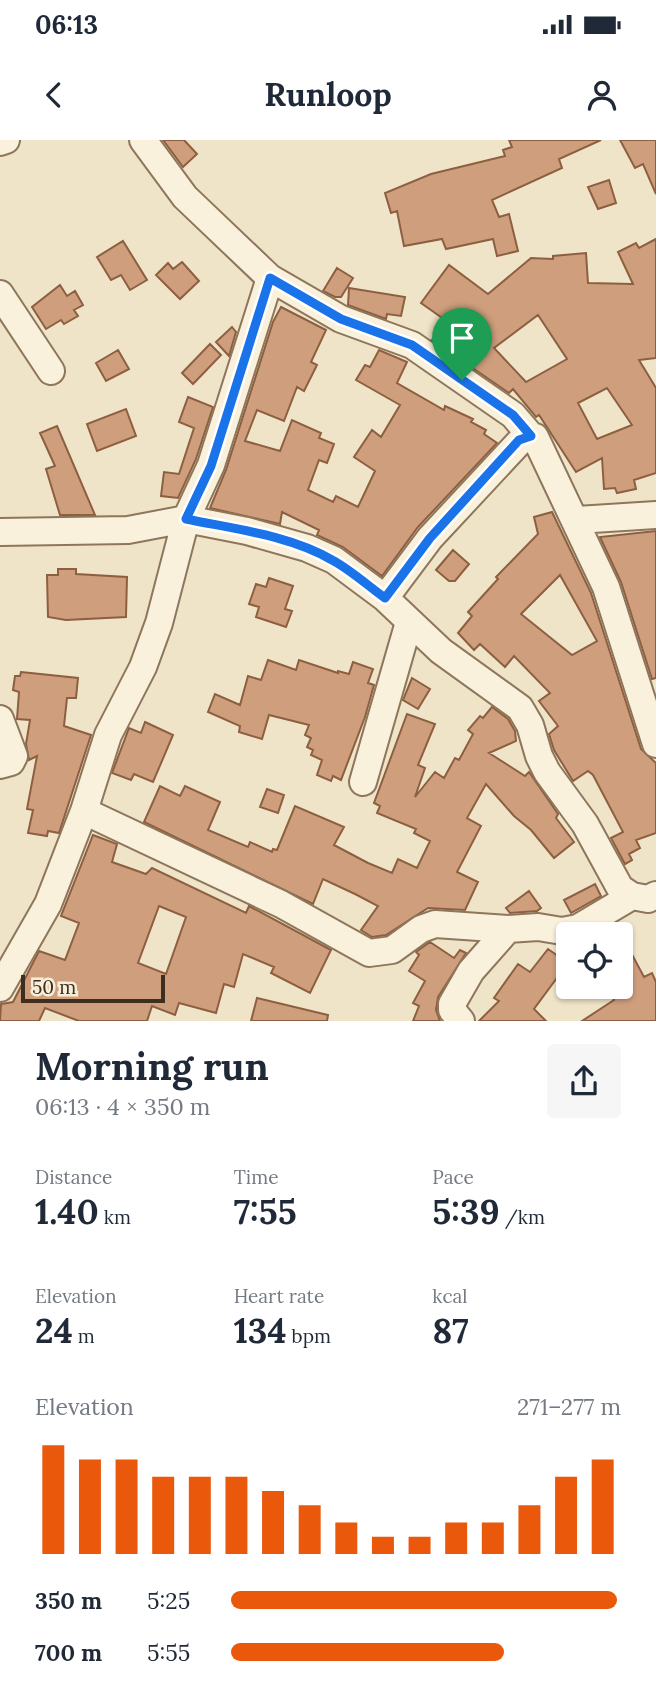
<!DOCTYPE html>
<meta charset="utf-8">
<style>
body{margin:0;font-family:Lora,serif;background:#f6f6f7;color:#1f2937;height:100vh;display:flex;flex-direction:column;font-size:26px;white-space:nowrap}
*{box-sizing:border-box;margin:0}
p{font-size:23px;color:#747a83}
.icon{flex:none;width:38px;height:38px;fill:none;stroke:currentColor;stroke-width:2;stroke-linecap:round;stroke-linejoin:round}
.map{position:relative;height:881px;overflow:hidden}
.drawer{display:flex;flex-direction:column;background:#fff;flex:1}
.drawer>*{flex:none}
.controls{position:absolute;left:556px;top:782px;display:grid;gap:14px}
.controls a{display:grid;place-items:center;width:77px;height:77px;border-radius:7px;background:#fff;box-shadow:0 2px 5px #0004;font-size:35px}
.scale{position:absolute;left:21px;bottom:18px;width:144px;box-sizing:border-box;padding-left:7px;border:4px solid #3d2e20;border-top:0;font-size:19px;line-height:24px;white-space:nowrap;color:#3d2e20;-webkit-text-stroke:5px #f7eed8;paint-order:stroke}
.pin{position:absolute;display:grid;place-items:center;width:60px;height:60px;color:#fff;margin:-72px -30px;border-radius:50% 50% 50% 0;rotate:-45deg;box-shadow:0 0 7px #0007}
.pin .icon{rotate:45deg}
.round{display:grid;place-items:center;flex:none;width:74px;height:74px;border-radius:7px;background:#f6f6f7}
.overview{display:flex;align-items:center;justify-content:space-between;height:119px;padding:0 35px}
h1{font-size:38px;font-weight:700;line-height:52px}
.figures{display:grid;grid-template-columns:repeat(3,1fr);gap:10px;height:119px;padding:7px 35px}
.figures div{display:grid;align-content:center}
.figures b{font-size:35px;font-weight:700}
.figures small{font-size:19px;font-weight:400}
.figures p{font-size:19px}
.chart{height:196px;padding:14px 35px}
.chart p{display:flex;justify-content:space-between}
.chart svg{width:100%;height:126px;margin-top:7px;stroke:#ea580c;stroke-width:6}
ul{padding:0 35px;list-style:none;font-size:23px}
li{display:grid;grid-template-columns:112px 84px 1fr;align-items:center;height:52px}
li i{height:18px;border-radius:9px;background:#ea580c}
.status{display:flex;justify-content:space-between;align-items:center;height:49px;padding:0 35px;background:#fff;direction:ltr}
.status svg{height:19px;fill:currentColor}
header{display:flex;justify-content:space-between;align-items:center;height:91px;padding:0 35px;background:#fff;font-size:32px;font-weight:700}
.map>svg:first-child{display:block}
.building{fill:#cf9f7d;stroke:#8d5f41;stroke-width:2;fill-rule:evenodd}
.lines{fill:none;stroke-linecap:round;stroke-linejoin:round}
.minor-casing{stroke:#8d765c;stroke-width:30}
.minor{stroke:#faf1dc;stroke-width:26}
.route-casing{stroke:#fff;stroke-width:14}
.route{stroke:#1a73e8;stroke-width:9}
</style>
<div class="status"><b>06:13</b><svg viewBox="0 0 49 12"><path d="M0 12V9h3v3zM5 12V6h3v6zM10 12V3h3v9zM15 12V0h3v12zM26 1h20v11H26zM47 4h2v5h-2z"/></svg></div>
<header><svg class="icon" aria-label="back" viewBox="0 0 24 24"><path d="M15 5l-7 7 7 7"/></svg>Runloop<svg class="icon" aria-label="person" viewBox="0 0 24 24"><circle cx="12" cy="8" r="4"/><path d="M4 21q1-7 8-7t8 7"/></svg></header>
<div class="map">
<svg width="656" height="881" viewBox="0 0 656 881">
<rect width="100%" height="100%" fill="#f0e4c8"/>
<path class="building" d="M163,0H184L197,14L183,27Z
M509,0H601L559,19L562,28L492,60L499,77L509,74L518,111L497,116L493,99L446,109L442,99L404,106L397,71L391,73L385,53L431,34L505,16L503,10L512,7Z
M620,0H656V54L643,24L635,28Z
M609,40L616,63L598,69L588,47Z
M656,99V218L639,220L656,248V333L634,340L636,349L617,353L615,348L604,349L602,318L576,332L539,275L536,277L513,249L509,253L432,200L445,180L421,163L449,125L488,154L531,118L553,119V116L586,113L588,143L633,144L618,112L636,103L639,108ZM538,175L567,219L526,242L494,208ZM607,248L632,285L597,299L578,263Z
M123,101L147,140L130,150L121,135L111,140L97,117Z
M182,122L199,141L180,159L156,135L168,123L173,129Z
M337,128L353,138L341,157H335L323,151Z
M60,145L67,156L75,151L83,165L74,170L78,176L64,184L61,180L46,189L32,167Z
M349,148L405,157L401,176L387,174L386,179L348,165Z
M281,167L326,190L311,222L317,225L304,251L297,247L284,281L257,270L245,301L280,311L292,280L321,293L319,298L334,304L327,323L319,320L308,350L333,362L336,356L358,367L375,331L354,317L372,290L381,297L400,265L356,240L365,225L370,227L379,210L407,222L397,243L444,270L445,266L473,279L471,282L486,290L484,294L497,303L418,387L382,436L343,407L317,395L319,390L282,372L280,384L210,368L226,330L273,182Z
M232,187L236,192L229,216L216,202Z
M210,204L221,215L193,244L182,233Z
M118,210L129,229L106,241L96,223Z
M188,257L213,267L196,319L178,358L161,356L164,332L179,334L194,288L179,282Z
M126,269L136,296L97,311L87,284Z
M57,286L95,375H60L46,329L55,326L40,293Z
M552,372L591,453L641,609L656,623V693L636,700L640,708L629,714L632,720L625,724L611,698L623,692L593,635L588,631L573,641L554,610L549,594L558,586L539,561L550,553L514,516L505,527L480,504L474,510L458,493L472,476L468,472L498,439L496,437L538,394L534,377ZM560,435L597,501L572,515L521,474Z
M656,391V538L652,539L621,442L600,397Z
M453,410L469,424L455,441H449L436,430Z
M58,429H76V434L127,437L126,477L66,480L48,477L47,435H58Z
M269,438L293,446L285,469L292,471L286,487L256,477L259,467L249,464L256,444L266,447Z
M268,520L296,530L299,520L338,533V531L349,534L353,522L373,529L368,543L374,545L365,577L341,640L333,636L331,641L317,635L322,620L311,615L313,610L307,607L311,598L305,595L309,585L269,575L262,599L239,592L240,586L208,572L215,554L240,565L248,536L261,540Z
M21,532L78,538L76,558H67L64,586L91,595L59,693L48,691L47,696L28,693L33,670L27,669L37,616L29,620L26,604L30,580L17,579L19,552L13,550L15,536H20Z
M412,538L430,549L418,569L403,560Z
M492,567L508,579L515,591L516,601L489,613L525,636L529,632L558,674L556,678L574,702L554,718L531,690L514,676L486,644L467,678L481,686L457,732L478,742L465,770L428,768L386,795L372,797L361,790L378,766L355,754L323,739L313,764L144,682L160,646L180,656L185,646L220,662L208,690L248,707L250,702L272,712L273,709L277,710L295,666L344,687L334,705L368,723L392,733L398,719L417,728L430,701L414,693L416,689L377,673L380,666L374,663L407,574L435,584L418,625L425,628L415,657L435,632L444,638L455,618L459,620L473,594L468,590L480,576L483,578Z
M145,582L173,595L153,642L134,634L131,640L112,633L129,588L141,593Z
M267,649L284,655L278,673L260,667Z
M93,695L117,704L112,722L146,734L152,728L246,773L249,766L331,810L310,853L271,833L274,827L243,814L234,847L224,844L216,873L179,863L175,875L152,866L147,881H79L45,868L39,881H0L1,864L13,862L39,811L65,820L79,783L61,776ZM159,766L186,777L166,834L138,823Z
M595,744L601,756L571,773L564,760Z
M529,751L541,768L537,771L510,773L506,768Z
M621,794L644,837L652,833L656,842V881H582L614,860L606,847H621Z
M430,802L454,818L460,810L466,813L438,857L436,870L440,881H413L419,866L413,863L425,841L409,831L419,815L416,812Z
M548,809L568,823L534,869L546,881H479L499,861L494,858L518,824L530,832Z
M257,858L328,875L327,881H251Z"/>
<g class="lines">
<g class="minor-casing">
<path id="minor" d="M143,0L185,57L270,138L341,179L412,205L513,275L531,296
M0,2L6,0
M0,154L51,231
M577,380L656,375
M0,392L128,390L186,379L247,391L307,408L334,420L385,458L441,511L520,568L530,585L539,616L547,632L585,684L620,748L632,756L648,759L656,755
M385,458L430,398L525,296L535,297L606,447L656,604
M0,579L14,616L11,622L0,625
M363,642L409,482
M84,671L281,764L369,813L392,810L421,789L435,784L508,789L538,787L562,791L578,788L632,756
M0,848L48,764L84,671L108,595L143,527L159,483L186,379L211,325L270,138
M461,881L452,870V864L471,831L508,789"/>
</g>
<use href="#minor" class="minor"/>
</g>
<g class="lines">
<g class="route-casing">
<path id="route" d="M270,138L341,179L412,205L513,275L531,296L519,300L430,398L385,458C368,446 351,430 332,420C289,395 234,389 186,379L211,326Z"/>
</g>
<use href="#route" class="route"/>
</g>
</svg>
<div class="controls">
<a><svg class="icon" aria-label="locate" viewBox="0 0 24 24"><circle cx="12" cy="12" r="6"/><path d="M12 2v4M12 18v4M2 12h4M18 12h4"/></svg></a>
</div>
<div class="scale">50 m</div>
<div class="pin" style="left:462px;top:240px;background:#1e9e55"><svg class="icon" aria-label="arrive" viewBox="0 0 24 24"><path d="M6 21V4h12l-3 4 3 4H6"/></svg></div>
</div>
<section class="drawer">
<div class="overview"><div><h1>Morning run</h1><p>06:13 · 4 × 350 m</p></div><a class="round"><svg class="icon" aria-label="share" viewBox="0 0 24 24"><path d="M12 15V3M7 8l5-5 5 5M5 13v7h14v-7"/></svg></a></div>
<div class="figures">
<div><p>Distance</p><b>1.40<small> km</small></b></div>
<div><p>Time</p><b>7:55</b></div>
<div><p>Pace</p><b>5:39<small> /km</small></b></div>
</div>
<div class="figures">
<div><p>Elevation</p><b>24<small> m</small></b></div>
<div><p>Heart rate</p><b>134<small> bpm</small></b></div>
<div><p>kcal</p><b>87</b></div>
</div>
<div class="chart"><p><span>Elevation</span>271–277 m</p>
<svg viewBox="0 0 160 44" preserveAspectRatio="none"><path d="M5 44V6M15 44V11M25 44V11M35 44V17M45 44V17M55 44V17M65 44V22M75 44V27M85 44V33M95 44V38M105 44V38M115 44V33M125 44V33M135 44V27M145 44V17M155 44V11"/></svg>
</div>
<ul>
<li><b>350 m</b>5:25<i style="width:99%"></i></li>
<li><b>700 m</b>5:55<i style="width:70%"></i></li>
</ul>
</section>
